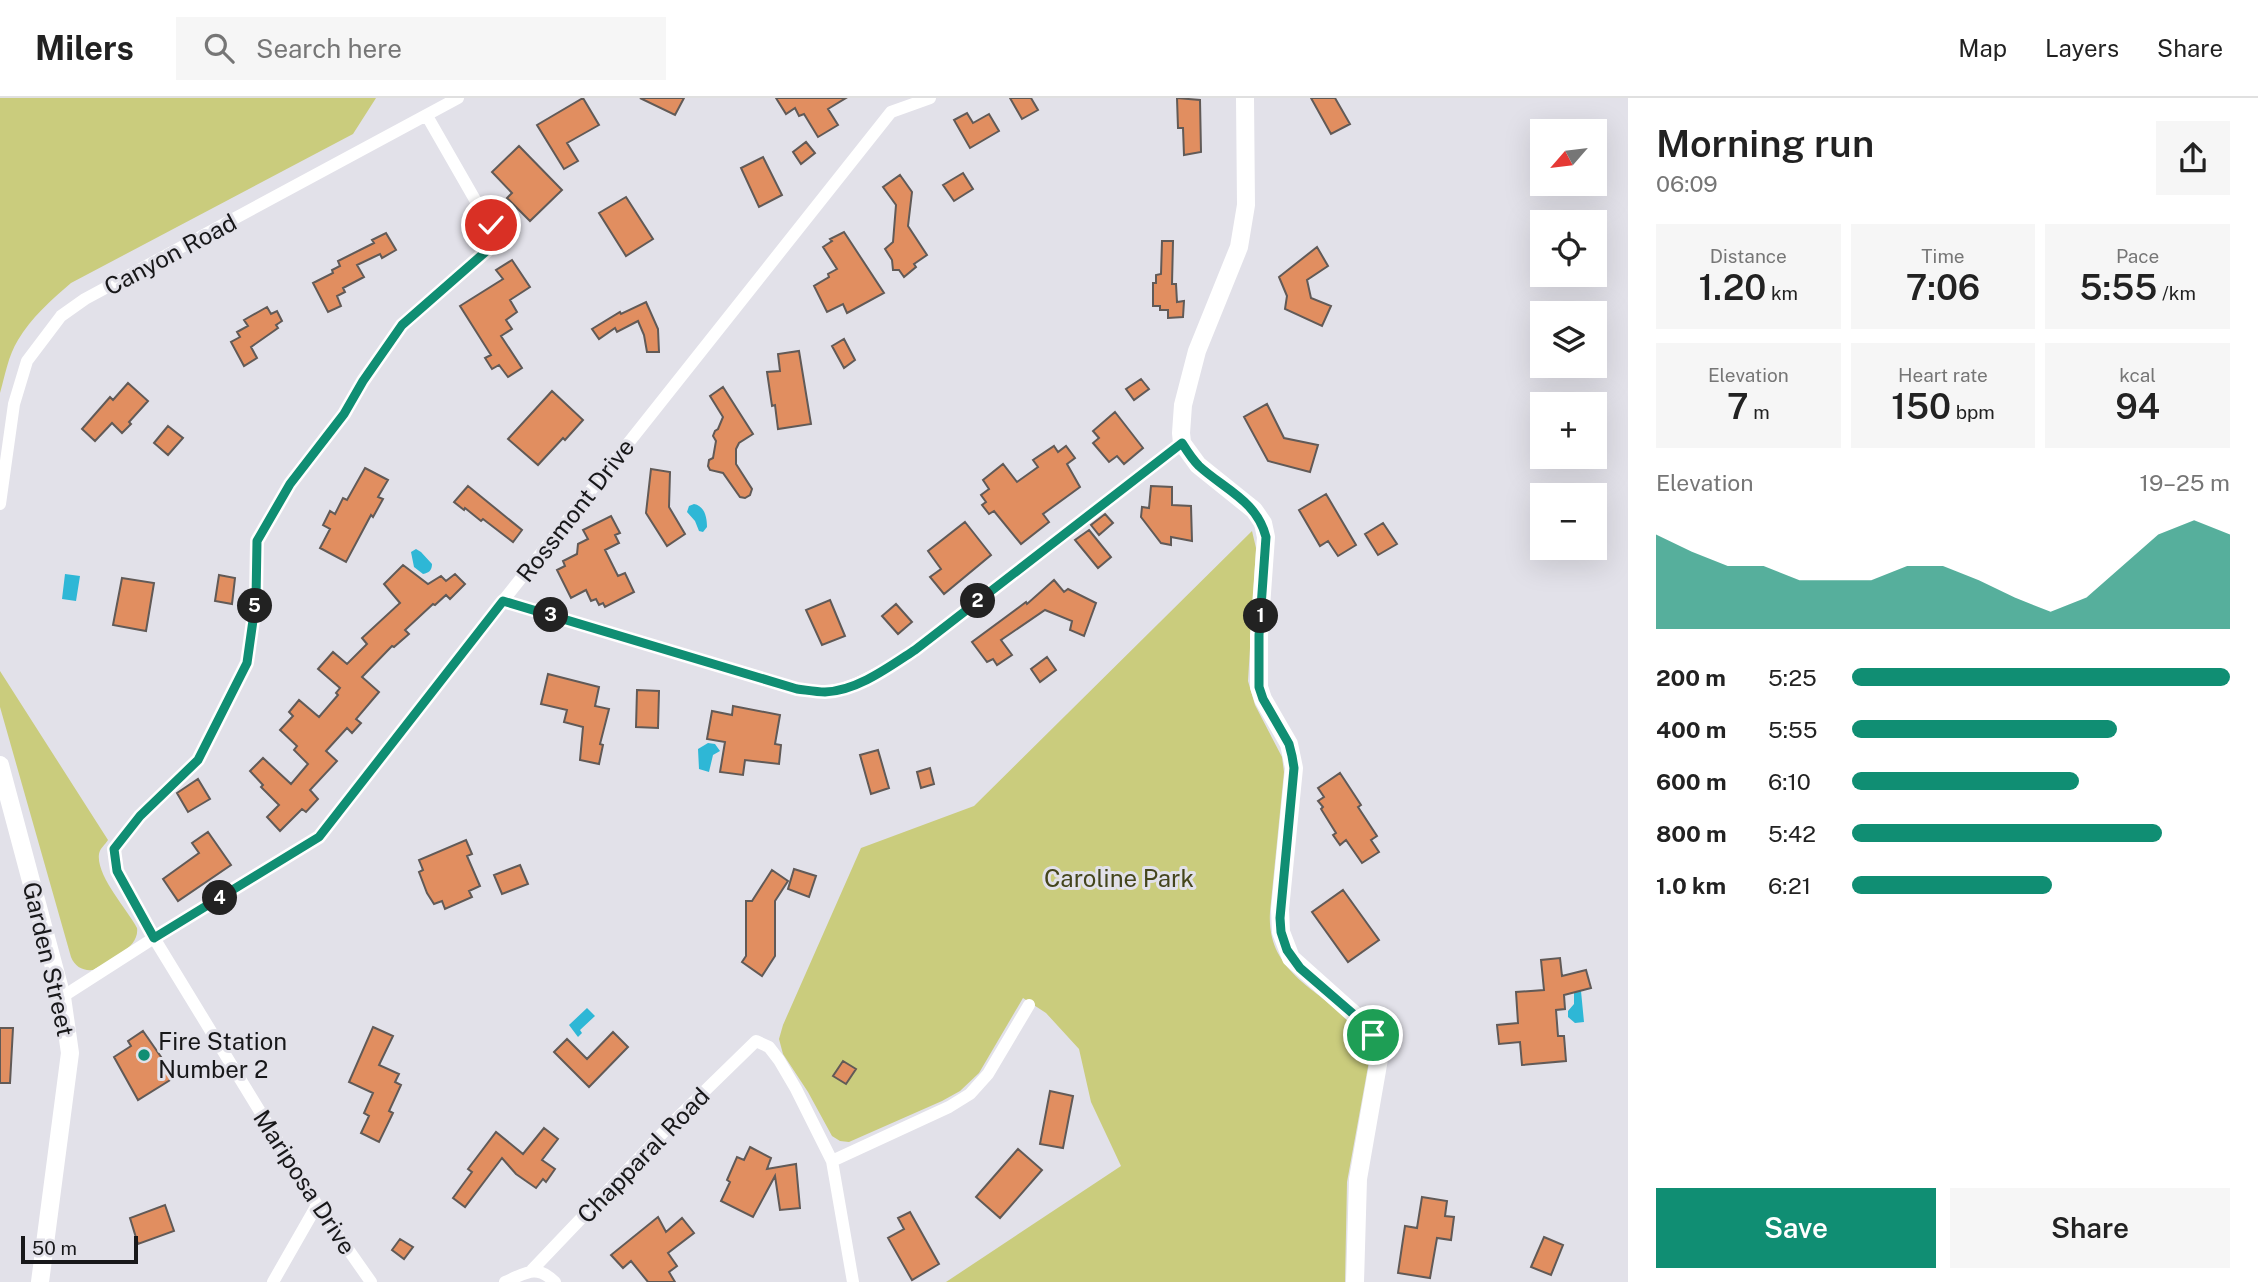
<!DOCTYPE html>
<meta charset="utf-8">
<style>
body{margin:0;font-family:"Public Sans",sans-serif;background:#f6f6f6;color:#222;height:100vh;display:flex;flex-direction:column;font-size:26px;white-space:nowrap}
*{box-sizing:border-box;margin:0}
p{font-size:23px;color:#767676}
.icon{flex:none;width:38px;height:38px;fill:none;stroke:currentColor;stroke-width:2;stroke-linecap:round;stroke-linejoin:round}
.map{position:relative;flex:1;overflow:hidden}
.drawer{display:flex;flex-direction:column;background:#fff;width:630px}
.drawer>*{flex:none}
.needle{width:46px;rotate:242deg}
.tools{position:absolute;left:1530px;top:21px;display:grid;gap:14px}
.tools a{display:grid;place-items:center;width:77px;height:77px;border-radius:0px;background:#fff;box-shadow:0 7px 28px #0002;font-size:35px}
.scale{position:absolute;left:21px;bottom:18px;width:117px;box-sizing:border-box;padding-left:7px;border:4px solid #18181a;border-top:0;font-size:19px;line-height:24px;white-space:nowrap;color:#18181a;-webkit-text-stroke:5px #e2e1e9;paint-order:stroke}
.pin{position:absolute;display:grid;place-items:center;width:60px;height:60px;color:#fff;margin:-30px;border:4px solid #fff;border-radius:50%;box-shadow:0 2px 7px #0007}
.km{position:absolute;width:35px;height:35px;margin:-18px;border-radius:50%;background:#222;color:#fff;font-size:19px;line-height:35px;text-align:center}
.round{display:grid;place-items:center;flex:none;width:74px;height:74px;border-radius:0px;background:#f6f6f6}
.head{display:flex;align-items:center;justify-content:space-between;height:119px;padding:0 28px}
h1{font-size:38px;font-weight:600;line-height:52px}
.figures{display:grid;grid-template-columns:repeat(3,1fr);gap:10px;height:119px;padding:7px 28px}
.figures div{display:grid;align-content:center;border-radius:0px;background:#f6f6f6;text-align:center}
.figures b{font-size:35px;font-weight:600}
.figures small{font-size:19px;font-weight:400}
.figures p{font-size:19px}
.chart{height:196px;padding:14px 28px}
.chart p{display:flex;justify-content:space-between}
.chart svg{width:100%;height:126px;margin-top:7px;fill:#108e73;opacity:.7}
.cta{display:flex;gap:14px;margin-top:auto;padding:14px 28px}
.cta a{flex:1;height:80px;border-radius:0px;background:#108e73;color:#fff;font-size:28px;font-weight:600;line-height:80px;text-align:center}
.cta a+a{background:#f6f6f6;color:#222}
ul{padding:0 28px;list-style:none;font-size:23px}
li{display:grid;grid-template-columns:112px 84px 1fr;align-items:center;height:52px}
li i{height:18px;border-radius:9px;background:#108e73}
header{display:flex;align-items:center;gap:42px;box-sizing:border-box;height:98px;padding:0 35px;background:#fff;border-bottom:2px solid #e0e0e0}
header strong{font-size:33px}
nav{display:flex;gap:38px;margin-inline-start:auto;font-size:24px}
.search{width:490px;height:63px;background:#f6f6f6;display:flex;align-items:center;gap:18px;box-sizing:border-box;padding:0 24px;border-radius:0px;color:#767676;font-size:26px}
main{display:flex;flex:1;min-height:0}
.map>svg:first-child{display:block}
.green{fill:#cacc7d}
.water{fill:#2eb7d6}
.building{fill:#e18e60;stroke:#615a57;stroke-width:2}
.lines{fill:none;stroke-linecap:round;stroke-linejoin:round}
.street{stroke:#fff;stroke-width:12}
.secondary{stroke:#fff;stroke-width:18}
.route-casing{stroke:#fff;stroke-width:14}
.route{stroke:#108e73;stroke-width:9}
.poi-dot{fill:#108e73;stroke:#e2e1e9;stroke-width:2.5}
.labels{text-anchor:middle;dominant-baseline:central;stroke-width:6;stroke-linejoin:round;paint-order:stroke}
.street-label{font-size:24px;fill:#18181a;stroke:#e2e1e9}
.park-label{font-size:24px;fill:#44451c;stroke:#e2e1e9}
.poi-label{font-size:24px;fill:#18181a;stroke:#e2e1e9;text-anchor:start}
</style>
<header>
<strong>Milers</strong>
<div class="search"><svg class="icon" aria-label="search" viewBox="0 0 24 24"><circle cx="10" cy="10" r="6"/><path d="M15 15l6 6"/></svg>Search here</div>
<nav><a>Map</a><a>Layers</a><a>Share</a></nav>
</header>
<main>
<div class="map">
<svg width="1628" height="1184" viewBox="0 0 1628 1184">
<rect width="100%" height="100%" fill="#e2e1e9"/>
<path class="green" d="M0,0H376L353,36L71,185C51,202 31,220 18,242C8,258 5,278 0,295Z
M1252,433L1256,450L1248,583L1255,607L1282,659L1284,674L1270,814C1265,894 1359,896 1369,963L1347,1084L1345,1184H946L1121,1068L1091,1004L1079,951L1046,915L1023,900L979,975L960,993L942,1003L849,1044L840,1043L832,1038L808,994L783,956L779,941L783,927L861,750L974,708Z
M0,573L108,742C105,747 100,750 99,756C96,778 127,811 137,830C140,850 108,864 93,872C83,873 75,869 71,859L0,609Z"/>
<path class="water" d="M694,406C705,408 707,420 707,429L703,434L699,433L695,423L687,414L689,408Z
M416,451L421,454L432,466C432,472 429,475 423,476L414,469L411,454Z
M65,476L80,478L76,503L62,501Z
M708,645L715,646L720,653L713,657L709,674L699,671L698,651Z
M1574,893H1581L1584,924L1575,925L1568,919V913L1574,906Z
M587,910L595,918L580,932L582,935L578,939L569,927Z"/>
<path class="building" d="M583,0L599,27L567,45L578,63L564,71L537,27Z
M640,0H684L675,17Z
M776,0H846L828,11L838,27L818,39L804,16L799,18L795,10L786,16Z
M1010,0H1031L1038,12L1022,21Z
M1177,0L1200,2L1201,54L1184,57L1183,30H1178Z
M1311,0H1335L1350,26L1331,36Z
M967,15L973,25L989,16L999,33L970,50L954,22Z
M806,44L815,55L801,66L793,54Z
M519,48L562,92L530,123L507,100L512,95L492,74Z
M763,59L782,97L759,109L741,70Z
M963,75L973,91L954,103L943,87Z
M900,77L912,94L908,128L927,157L914,166L916,169L904,179L899,172H893L892,162L885,151L893,144L896,107L883,89Z
M626,99L653,141L626,158L599,115Z
M844,134L884,195L847,215L843,206L827,214L814,188L829,179L828,176L837,171L823,149L832,143L830,141Z
M386,135L396,152L382,160L380,156L357,167L364,179L343,190L345,194L337,198L341,208L328,214L313,185L333,175L332,172L340,168L338,163L374,145L372,142Z
M1162,143H1173L1172,186H1176L1177,204L1184,203L1183,219L1168,220V212H1160V208H1153V185H1156V177L1161,176Z
M1317,149L1328,168L1307,182L1311,200L1331,208L1322,228L1285,211L1287,198L1279,179Z
M512,162L530,189L510,202L517,214L506,222L512,231L501,238L522,270L508,279L499,267L492,271L485,260L491,257L460,208L503,181L496,172Z
M646,204L658,231L659,254H647L644,237L638,223L617,234L615,230L599,241L592,231L620,214L621,216Z
M267,209L271,216L277,213L282,223L276,227L278,230L251,249L257,260L244,268L231,244L240,239L237,234L248,228L244,222Z
M844,241L855,262L844,270L832,248Z
M799,253L811,326L778,331L775,307L772,308L767,274L780,273L778,256Z
M1141,281L1149,291L1134,302L1126,291Z
M128,285L148,303L129,324L131,326L122,335L112,325L95,343L82,331L110,299L113,302Z
M723,289L753,336L739,345L736,351V366L752,391L750,397L745,400L740,399L723,375L710,372L708,368L709,362L713,360L716,343L713,338L715,333L718,331L723,319L710,298Z
M552,293L583,322L565,342L563,340L538,367L508,341Z
M1267,306L1284,340L1318,347L1310,374L1268,363L1244,319Z
M1115,314L1143,350L1124,366L1117,358L1109,364L1093,345L1099,340L1093,333Z
M168,328L183,340L168,357L154,345Z
M1054,348L1058,354L1066,348L1075,360L1067,366L1080,389L1043,416L1049,424L1021,446L994,413L989,416L982,407L986,404L981,397L989,391L983,382L1003,366L1017,384L1038,369L1033,362Z
M365,370L388,382L378,399L383,401L373,419L371,417L346,464L320,450L330,431L323,427L330,413L335,416L343,400L347,402Z
M651,371L670,374L669,409L685,436L667,448L646,415Z
M468,388L522,432L513,444L483,421L481,423L465,410L464,412L454,404Z
M1151,388L1172,389V407L1191,408L1192,443L1171,439V447L1161,445L1141,419L1142,409L1149,410Z
M1326,396L1356,447L1338,458L1328,443L1320,448L1299,412Z
M1105,416L1113,425L1099,437L1091,427Z
M611,418L620,435L615,437L619,445L605,452L618,478L625,475L634,494L605,509L603,505L599,507L596,501L591,503L586,492L571,500L557,472L565,468L563,463L577,456L578,446L588,441L583,432Z
M965,424L991,457L944,496L930,479L941,471L928,453Z
M1383,425L1397,446L1378,457L1365,436Z
M1089,432L1111,459L1098,470L1075,442Z
M403,467L428,486L441,478L446,483L455,476L465,486L450,501L446,497L435,507L433,506L405,532L409,536L394,549L392,548L362,579L379,594L356,621L361,625L352,635L347,630L326,653L337,663L310,692L318,701L306,714L302,711L280,733L267,719L279,707L261,689L263,687L250,673L263,660L291,686L308,666L294,652L297,648L280,632L293,618L289,614L299,602L319,619L338,597L336,595L340,590L318,571L333,554L347,566L367,546L362,540L400,505L384,486Z
M219,477L235,480L232,506L215,503Z
M122,480L154,485L146,533L113,527Z
M1054,482L1064,494L1068,491L1096,505L1084,538L1070,532L1072,523L1045,512L1001,542L1012,557L997,567L993,561L987,564L972,544L1026,504L1027,506Z
M830,502L845,538L822,547L806,512Z
M896,506L912,524L898,536L882,518Z
M1047,559L1056,572L1040,584L1031,571Z
M548,576L599,589L595,608L609,611L600,646L603,647L599,666L580,662L583,629L564,624L567,612L541,606Z
M637,592L659,593L658,630L636,629Z
M733,608L780,617L775,646L781,647L779,666L745,662L743,677L720,674L725,644L707,641L712,613L732,617Z
M878,652L889,690L871,696L860,657Z
M930,670L934,686L921,690L917,674Z
M1340,675L1361,707L1358,709L1377,738L1371,742L1379,754L1362,765L1346,742L1340,747L1333,737L1336,735L1321,711L1323,709L1318,703L1324,699L1318,690Z
M198,681L210,701L188,714L177,695Z
M208,734L231,767L178,803L163,781L199,755L192,745Z
M466,742L472,756L467,758L480,788L469,793L472,799L445,811L442,803L434,806L427,795L419,774L423,772L419,762Z
M520,767L528,786L502,796L494,777Z
M794,771L816,778L809,799L788,791Z
M772,772L788,783L775,803V858L762,878L742,864L746,858V803H752Z
M1343,792L1379,842L1348,864L1312,814Z
M1560,860L1562,878L1586,872L1591,890L1564,897L1565,911L1556,912L1558,938H1564L1566,963L1522,967L1520,944L1499,946L1497,927L1518,925L1516,894L1544,892L1541,862Z
M373,929L393,938L379,967L399,976L395,984L401,987L389,1013L393,1015L379,1044L361,1035L369,1018L364,1015L373,995L349,984Z
M0,930H13L10,985H0Z
M143,933L175,979L138,1002L114,959L131,948L128,943Z
M613,934L628,949L589,989L554,954L567,941L587,961Z
M843,963L856,971L846,986L833,978Z
M1050,993L1073,998L1063,1050L1040,1046Z
M544,1030L558,1041L542,1062L555,1071L546,1084L543,1081L536,1090L516,1076L502,1060L465,1109L453,1100L472,1074L468,1071L496,1034L523,1056Z
M750,1049L771,1060L767,1071L796,1066L800,1110L780,1112L775,1078L753,1119L721,1103L730,1084L727,1082L737,1059L744,1062Z
M1018,1051L1042,1072L1000,1120L976,1099Z
M1422,1099L1447,1103L1445,1118L1454,1119L1451,1142L1437,1140L1430,1180L1398,1175L1405,1128L1417,1130Z
M165,1107L174,1133L138,1146L130,1120Z
M910,1114L939,1166L912,1182L888,1140L904,1131L898,1120Z
M658,1119L666,1134L682,1120L694,1135L668,1155L677,1168L669,1174L675,1184H648L631,1163L623,1170L611,1157Z
M1544,1139L1563,1147L1551,1177L1531,1169Z
M400,1141L413,1149L404,1161L392,1152Z"/>
<g class="lines">
<path class="street" d="M0,406L14,306L27,263L61,218L85,201L458,0
M503,503L797,591L825,594L842,591L858,585L891,568L915,552L1182,345
M62,899L154,840L319,739L503,503L891,14L930,0
M832,1063L949,1009L970,996L988,976L1029,907
M532,1172L676,1021L756,943L769,949L779,962L796,991L832,1063L853,1184
M273,1184L317,1107
M371,1184L317,1107L154,840L117,773L114,751L140,718L198,662L247,565L256,501L257,443L290,386L344,316L363,283L402,227L491,150L497,140L427,18
M505,1184C526,1175 536,1166 555,1184"/>
<path class="secondary" d="M1245,0L1246,107L1239,149L1197,253L1183,307L1181,335L1182,345L1198,367L1254,412L1263,425L1266,439L1259,537V589L1263,601L1289,646L1294,670L1280,811L1281,834L1291,860L1366,927L1377,947L1379,961L1358,1081L1355,1184
M0,667L62,899L70,955L40,1184"/>
</g>
<g class="lines">
<g class="route-casing">
<path id="route" d="M491,127L497,140L491,149L402,227L363,283L344,316L290,386L257,443L256,501L247,565L198,662L140,718L114,751L117,773L154,840L319,739L503,503L797,591C806,592 816,594 825,594C857,593 889,569 915,552L1182,345C1187,353 1192,361 1199,368C1224,391 1257,403 1266,439L1259,537V589L1263,601L1289,646L1292,658L1294,670L1280,820L1281,834L1287,852L1300,870L1366,927L1373,937"/>
</g>
<use href="#route" class="route"/>
</g>
<circle class="poi-dot" cx="144" cy="957" r="7"/>
<g class="labels">
<g class="street-label">
<text transform="translate(170 156) rotate(-28)">Canyon Road</text>
<text transform="translate(575 412) rotate(-52)">Rossmont Drive</text>
<text transform="translate(49 861) rotate(77)">Garden Street</text>
<text transform="translate(643 1057) rotate(-46)">Chapparal Road</text>
<text transform="translate(305 1084) rotate(57)">Mariposa Drive</text>
</g>
<g class="park-label">
<text x="1119" y="780">Caroline Park</text>
</g>
<g class="poi-label">
<text x="158" y="943">Fire Station<tspan x="158" dy="28">Number 2</tspan></text>
</g>
</g>
</svg>
<div class="tools">
<a><svg class="needle" viewBox="-14 -14 28 28"><path d="M0-13l5 13h-10z" fill="#e53935"/><path d="M0 13l5-13h-10z" fill="#767676"/></svg></a>
<a><svg class="icon" aria-label="locate" viewBox="0 0 24 24"><circle cx="12" cy="12" r="6"/><path d="M12 2v4M12 18v4M2 12h4M18 12h4"/></svg></a>
<a><svg class="icon" aria-label="layers" viewBox="0 0 24 24"><path d="M12 4l9 5-9 5-9-5zM3 14l9 5 9-5"/></svg></a>
<a>+</a>
<a>−</a>
</div>
<div class="scale">50 m</div>
<div class="pin" style="left:1373px;top:937px;background:#1e9e55"><svg class="icon" aria-label="arrive" viewBox="0 0 24 24"><path d="M6 21V4h12l-3 4 3 4H6"/></svg></div>
<div class="pin" style="left:491px;top:127px;background:#d93025"><svg class="icon" aria-label="check" viewBox="0 0 24 24"><path d="M5 12l5 5 9-10"/></svg></div>
<b class="km" style="left:1261px;top:518px">1</b>
<b class="km" style="left:978px;top:503px">2</b>
<b class="km" style="left:551px;top:517px">3</b>
<b class="km" style="left:220px;top:800px">4</b>
<b class="km" style="left:255px;top:508px">5</b>
</div>
<section class="drawer">
<div class="head"><div><h1>Morning run</h1><p>06:09</p></div><a class="round"><svg class="icon" aria-label="share" viewBox="0 0 24 24"><path d="M12 15V3M7 8l5-5 5 5M5 13v7h14v-7"/></svg></a></div>
<div class="figures">
<div><p>Distance</p><b>1.20<small> km</small></b></div>
<div><p>Time</p><b>7:06</b></div>
<div><p>Pace</p><b>5:55<small> /km</small></b></div>
</div>
<div class="figures">
<div><p>Elevation</p><b>7<small> m</small></b></div>
<div><p>Heart rate</p><b>150<small> bpm</small></b></div>
<div><p>kcal</p><b>94</b></div>
</div>
<div class="chart"><p><span>Elevation</span>19–25 m</p>
<svg viewBox="0 0 160 44" preserveAspectRatio="none"><path d="M0 44V11L10 17L20 22L30 22L40 27L50 27L60 27L70 22L80 22L90 27L100 33L110 38L120 33L130 22L140 11L150 6L160 11V44z"/></svg>
</div>
<ul>
<li><b>200 m</b>5:25<i style="width:100%"></i></li>
<li><b>400 m</b>5:55<i style="width:70%"></i></li>
<li><b>600 m</b>6:10<i style="width:60%"></i></li>
<li><b>800 m</b>5:42<i style="width:82%"></i></li>
<li><b>1.0 km</b>6:21<i style="width:53%"></i></li>
</ul>
<div class="cta"><a>Save</a><a>Share</a></div>
</section>
</main>
